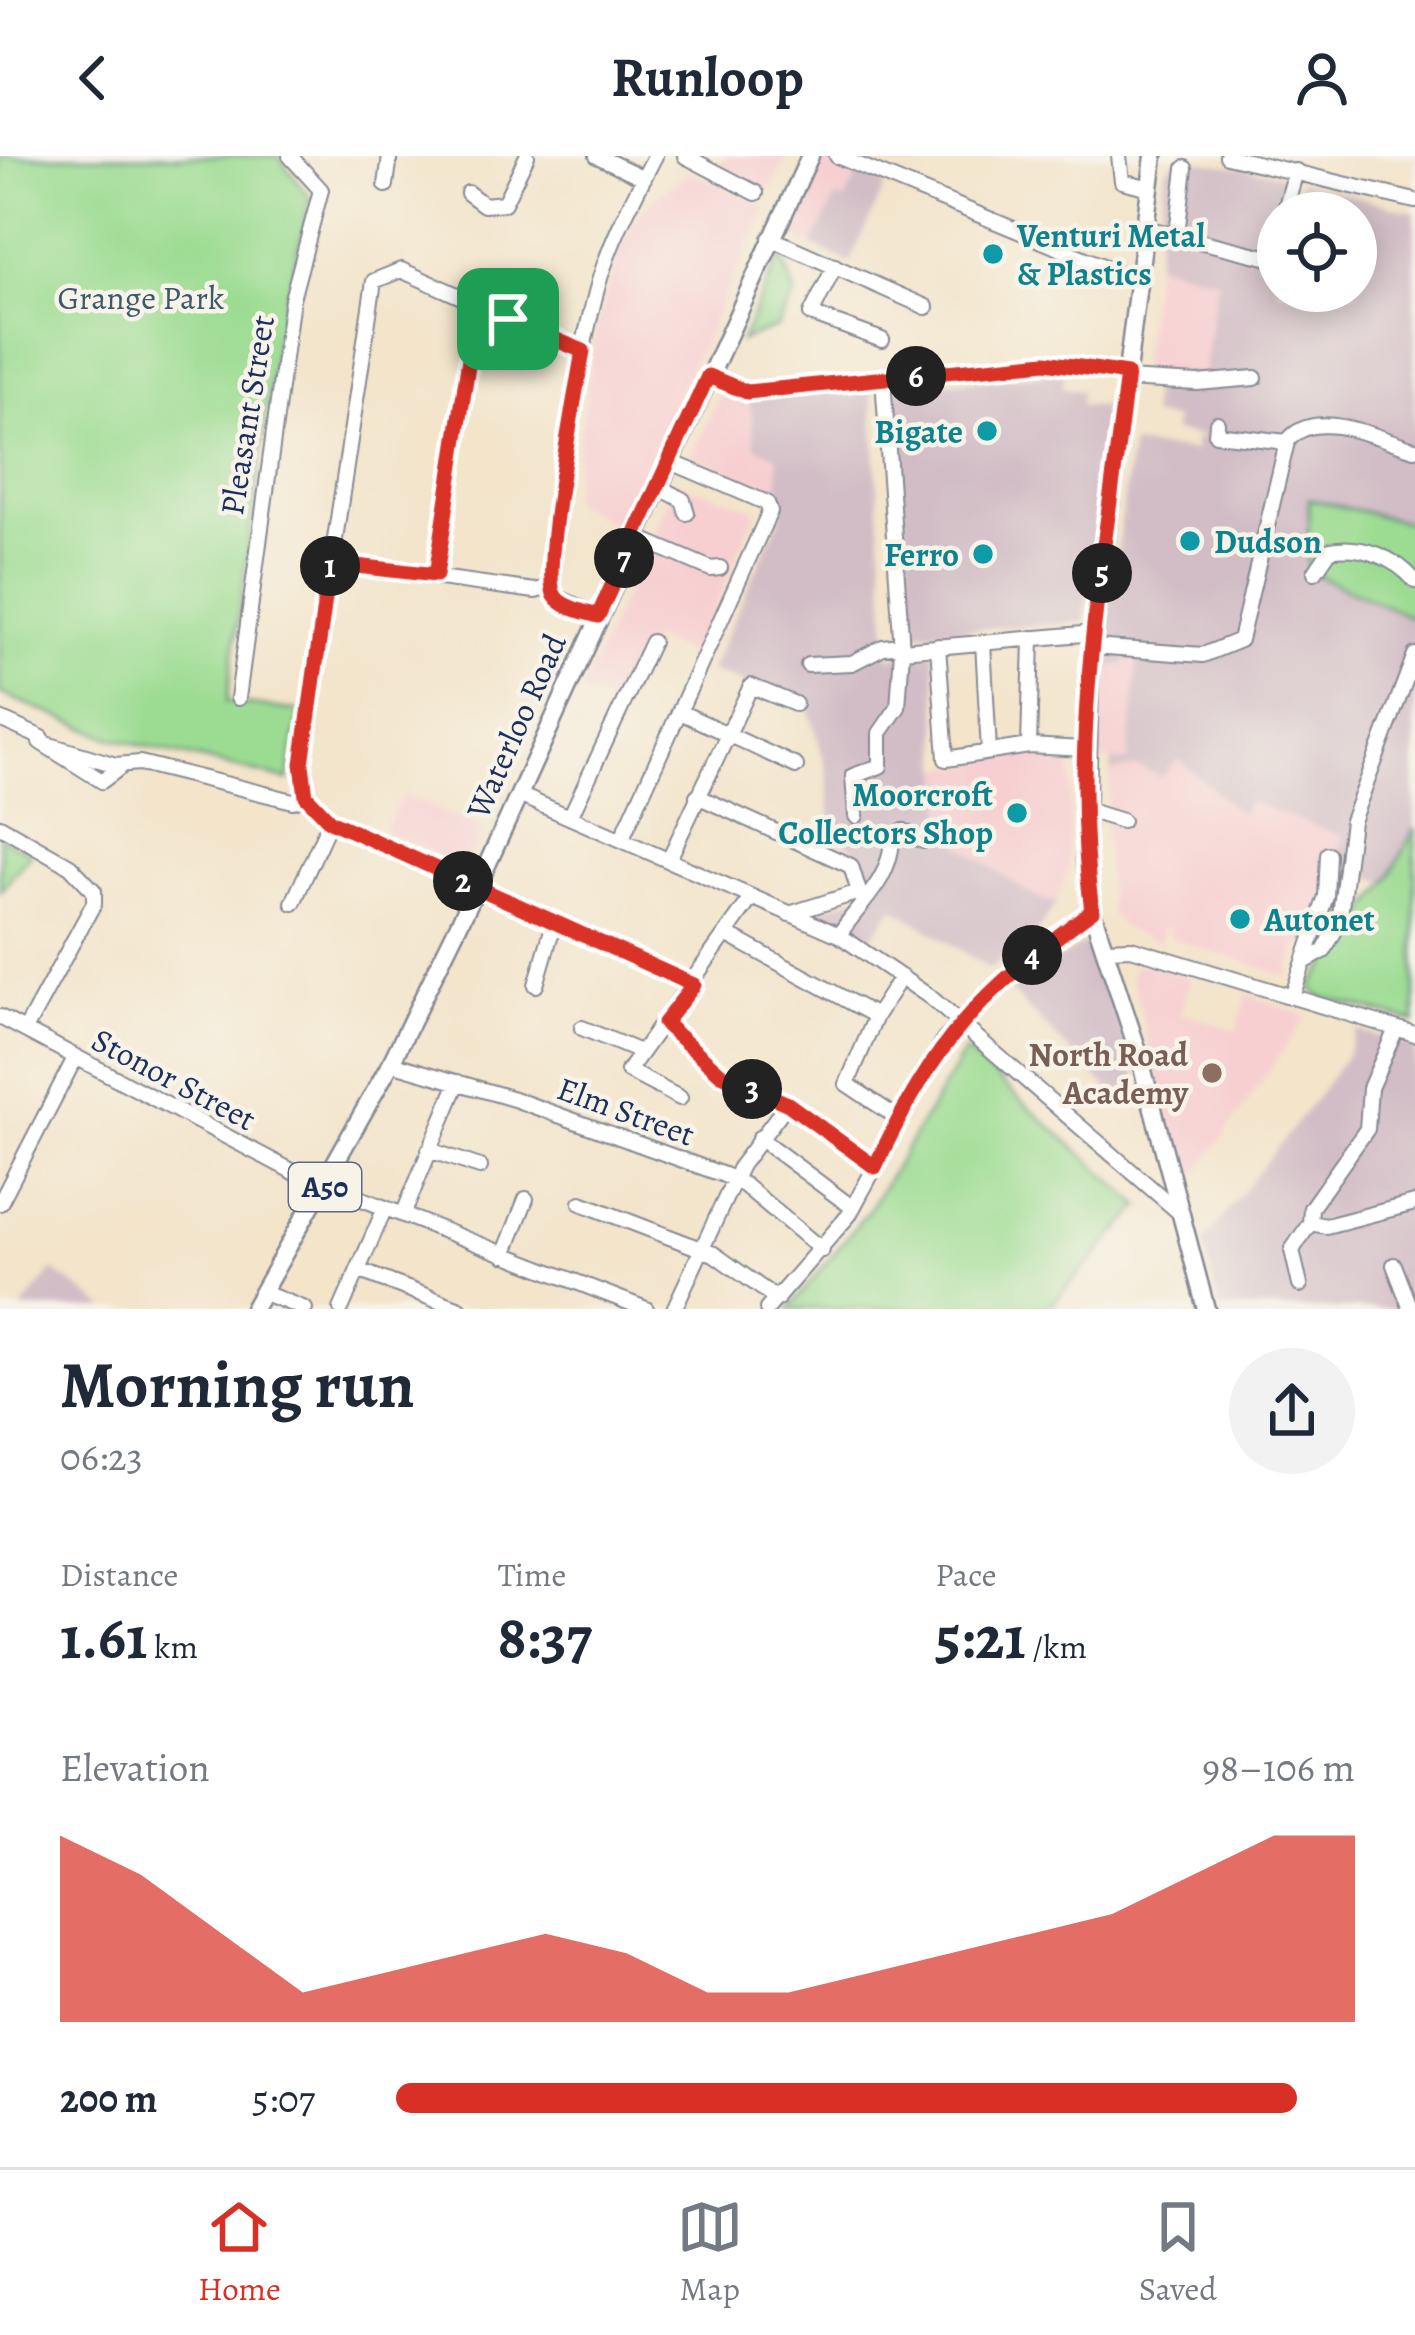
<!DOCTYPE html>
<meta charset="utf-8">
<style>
body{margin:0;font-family:Alegreya,serif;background:#f2f2f3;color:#1f2937;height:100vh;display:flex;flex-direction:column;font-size:45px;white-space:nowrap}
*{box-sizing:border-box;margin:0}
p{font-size:39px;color:#747a83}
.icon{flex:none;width:66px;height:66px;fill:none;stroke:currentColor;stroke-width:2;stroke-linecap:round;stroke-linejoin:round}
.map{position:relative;height:1153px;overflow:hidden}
.details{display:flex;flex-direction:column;background:#fff;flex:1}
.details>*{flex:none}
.buttons{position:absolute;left:1257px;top:36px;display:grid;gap:24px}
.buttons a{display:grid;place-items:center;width:120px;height:120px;border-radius:50%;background:#fff;box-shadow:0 6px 30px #0003;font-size:60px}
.pin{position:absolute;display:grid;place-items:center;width:102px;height:102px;color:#fff;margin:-51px;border-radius:24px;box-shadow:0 6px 18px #0006}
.km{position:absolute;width:60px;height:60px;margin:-30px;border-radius:50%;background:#222;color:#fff;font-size:33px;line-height:60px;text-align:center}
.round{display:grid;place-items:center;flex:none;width:126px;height:126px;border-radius:63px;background:#f2f2f3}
.headline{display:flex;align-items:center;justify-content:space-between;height:204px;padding:0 60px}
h1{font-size:66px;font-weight:700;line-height:90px}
.stats{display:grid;grid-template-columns:repeat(3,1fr);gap:18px;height:204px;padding:12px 60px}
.stats div{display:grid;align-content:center}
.stats b{font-size:60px;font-weight:700}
.stats small{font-size:33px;font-weight:400}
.stats p{font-size:33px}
.chart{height:336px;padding:24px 60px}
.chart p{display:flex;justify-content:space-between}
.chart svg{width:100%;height:216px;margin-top:12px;fill:#d93025;opacity:.7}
ul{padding:0 60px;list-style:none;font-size:39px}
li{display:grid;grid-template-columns:192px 144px 1fr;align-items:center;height:90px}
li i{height:30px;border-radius:15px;background:#d93025}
header{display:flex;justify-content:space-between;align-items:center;height:156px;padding:0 60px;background:#fff;font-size:54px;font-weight:700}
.tab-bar{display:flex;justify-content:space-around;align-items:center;height:168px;border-top:3px solid #e0e1e3;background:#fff;font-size:33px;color:#747a83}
.tab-bar a{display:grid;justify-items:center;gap:6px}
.tab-bar .current{color:#d93025}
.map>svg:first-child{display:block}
.built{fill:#f7cfd1}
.industrial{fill:#d2bdc6}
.green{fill:#9cdc92;stroke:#5c8678;stroke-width:3}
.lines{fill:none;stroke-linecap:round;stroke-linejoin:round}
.minor-casing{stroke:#878a94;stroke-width:18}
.major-casing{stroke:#878a94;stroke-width:21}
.minor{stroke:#fff;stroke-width:14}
.major{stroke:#fff;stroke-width:16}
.route-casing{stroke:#fff;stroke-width:24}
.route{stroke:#d93025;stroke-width:15}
.culture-dot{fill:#0f9aa8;stroke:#f7f3e8;stroke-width:4.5}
.education-dot{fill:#8d6e63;stroke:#f7f3e8;stroke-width:4.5}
.labels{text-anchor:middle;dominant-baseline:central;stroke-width:9;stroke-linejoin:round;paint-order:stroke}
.shield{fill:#f7f3e8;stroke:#5d6a87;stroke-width:3}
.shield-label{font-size:30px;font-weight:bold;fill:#1b2f5e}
.culture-label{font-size:33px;font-weight:bold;fill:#0d838f;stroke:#f7f3e8;text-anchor:start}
.park-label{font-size:33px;fill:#3b5a6b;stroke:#f7f3e8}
.street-label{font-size:33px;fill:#1b2f5e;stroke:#f7f3e8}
.education-label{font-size:33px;font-weight:bold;fill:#785e54;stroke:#f7f3e8;text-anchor:end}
</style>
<header><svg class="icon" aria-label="back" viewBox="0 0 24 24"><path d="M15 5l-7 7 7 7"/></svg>Runloop<svg class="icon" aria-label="person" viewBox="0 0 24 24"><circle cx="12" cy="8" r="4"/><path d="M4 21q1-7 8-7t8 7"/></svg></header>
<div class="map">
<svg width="1415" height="1153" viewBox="0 0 1415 1153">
<rect width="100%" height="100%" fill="#f7f3e8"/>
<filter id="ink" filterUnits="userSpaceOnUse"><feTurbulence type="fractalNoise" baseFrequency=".00833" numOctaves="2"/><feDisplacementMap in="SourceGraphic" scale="24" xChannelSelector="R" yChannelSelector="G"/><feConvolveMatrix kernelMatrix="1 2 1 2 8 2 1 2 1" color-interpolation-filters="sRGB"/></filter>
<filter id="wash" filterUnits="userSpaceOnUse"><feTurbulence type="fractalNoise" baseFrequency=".004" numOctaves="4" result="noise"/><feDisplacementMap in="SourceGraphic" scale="48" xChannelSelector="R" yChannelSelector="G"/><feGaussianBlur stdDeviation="2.7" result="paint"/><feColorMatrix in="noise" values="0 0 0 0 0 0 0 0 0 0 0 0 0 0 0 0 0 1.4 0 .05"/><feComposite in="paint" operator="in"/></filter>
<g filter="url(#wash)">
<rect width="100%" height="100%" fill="#f3e4ca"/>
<path class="built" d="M725,0H788L771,34L720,10Z
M823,0L859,16L844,46L836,43L812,89L788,78Z
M689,15L766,51L618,370L570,345L595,177L620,93L642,53Z
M1155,107L1217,122L1203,219L1140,211Z
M722,235L749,244L756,291L777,299L781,337L691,299Z
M676,326L757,353L694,501L652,482L619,551L580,536Z
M1126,501L1139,502L1128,606L1096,604L1102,513Z
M1025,596L1072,599L1068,716L1056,748L1034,741L953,684L944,658L942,613Z
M1179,603L1240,658L1245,644L1344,680L1320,786L1298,789L1288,820L1168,781L1170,772L1165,771L1160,787L1124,772L1109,756L1105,678L1111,616Z
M403,638L483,673L465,711L384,675Z
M1145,809L1191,822L1180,857L1237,874L1247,838L1307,860L1188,1031L1131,820L1133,811Z"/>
<path class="industrial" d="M1179,2L1279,18L1284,28L1276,62L1278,135H1356V57H1293L1301,26L1415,56V368L1310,343L1307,415L1415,463V672L1387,727L1335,708L1343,680L1248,646L1240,658L1179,603L1162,621L1138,611L1111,616L1112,605H1128L1138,503L1127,501L1125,507L1102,513L1131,289L1194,295V285L1203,280L1173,276L1174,263L1150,260L1154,213L1203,219L1217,123L1155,107L1166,13Z
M859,16L886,28L850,107L812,89L836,42L845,45Z
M1064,217L1062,232L1081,235L1080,249L1111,252L1084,466L913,477L894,231Z
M871,230L889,501L934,497L944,658L953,684L1034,741L1056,748L1040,772L990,813L894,751L872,781L818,754L866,738L850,688L831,683L828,618L808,550L710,515L781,360L777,300L756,291L749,244Z
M1093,782L1139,930L1113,938L1008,833Z
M1356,874L1415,890V1153H1220L1203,1087L1318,939L1347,898Z
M53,1114L107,1153H21Z"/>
<path class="green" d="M0,0H278L311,42L277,179L227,546L300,555L288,624L108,581L0,537Z
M781,98L795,138L778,171L741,185Z
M1309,343L1415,368V463L1307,415Z
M1415,672V866L1318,840L1311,831L1387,727Z
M0,681L31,697L0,735Z
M965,895L1141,1050L1047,1153H789L869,1054Z"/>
</g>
<g filter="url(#ink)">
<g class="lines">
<g class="minor-casing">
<path id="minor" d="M597,0L644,22
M685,0L756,37
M837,0L1139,125
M1119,0L1122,25L1150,32
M1227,0L1415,45
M386,29L390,0
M468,37L484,49L504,47L527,0
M1284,57L1296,15
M1145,72L1278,104
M1177,78L1185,12
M770,82L926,151
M835,110L811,158L882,184
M583,195L401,114L374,125L301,608C303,635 310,647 330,665L694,829
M708,220L747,236L1046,206L1127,218
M1126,223L1197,227L1255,222
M1287,286C1313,249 1378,283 1415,293
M657,330L683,344L687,357
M634,380L711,413L720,412
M330,407L535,435L552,431
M1315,416L1330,394C1360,388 1395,401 1415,425
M436,419L477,151
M598,460L555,440C541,392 585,162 604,110C617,72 637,35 655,0
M983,486L989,596
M938,490L946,603L1029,590L1084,593
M1093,491L1203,499L1240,484L1287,286L1216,278L1217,267
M902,494L1094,477
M808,509L852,507L883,491L901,489
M238,542L292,143L321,34L290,0
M680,556L796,610
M0,563L42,582
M1029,590L1032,482
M122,610L102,625L40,586L116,609L140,607L293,645L306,640
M519,639L839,779L930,841L1181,1058
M697,640L851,710L859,736L789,758
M1083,653L1122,665
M856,660L853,620L880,610V577L898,551L902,494L883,223
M570,661L652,486
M0,670L70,710L94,735V747L25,874
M622,682L770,355L767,347L669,305
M669,703L751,530L795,548
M293,747L330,665
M728,779L876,860
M839,779C859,747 889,727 892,685L904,675L923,685
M1106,793L1131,792L1415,878
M1306,805L1324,795L1339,767L1352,665L1415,499
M536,829L554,767
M1292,841L1326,740L1328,698
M0,861L324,1032
M664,867L721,918L787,948L875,1011
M582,872L640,896
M391,907L514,943L724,1019L744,1029L822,1094
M680,942L628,915L752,741
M899,963L847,928L876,860L901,821
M759,982L853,1052
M429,994L480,1011
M326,1029L646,1153
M0,1047L75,902
M581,1047L714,1098L777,1143
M403,1059L458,926
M1310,1067L1326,1070L1415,1047
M504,1099L526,1043
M1394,1109L1411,1153
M358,1114L460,1153
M1300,1129L1292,1094L1310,1067L1311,1052L1367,973L1370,932L1396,873
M264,1137L305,1153
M341,1153L385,1052
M674,1153L741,1009L787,948
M767,1153L849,1059L944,884L1021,807L1092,755"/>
</g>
<g class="major-casing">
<path id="major" d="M1154,0L1090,512L1085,703L1092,755L1137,892L1206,1153
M253,1153L391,907L477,731L810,0"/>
</g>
<use href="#minor" class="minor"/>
<use href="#major" class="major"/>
</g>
</g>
<g class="lines" filter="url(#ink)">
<g class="route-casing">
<path id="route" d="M477,151L583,195C577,231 540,418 555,440C562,452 586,456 598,460L708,220L747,236L1046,206L1127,218C1106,395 1067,576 1092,755C978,838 936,883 875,1011L788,948L721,918L664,867L694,829L330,665L306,640L302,608L330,407L436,419Z"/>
</g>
<use href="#route" class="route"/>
</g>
<g class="culture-dot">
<circle cx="993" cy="98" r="12"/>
<circle cx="987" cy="275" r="12"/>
<circle cx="1190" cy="385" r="12"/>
<circle cx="983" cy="398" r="12"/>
<circle cx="1017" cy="657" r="12"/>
<circle cx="1240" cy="763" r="12"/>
</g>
<circle class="education-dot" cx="1212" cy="917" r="12"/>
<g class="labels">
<rect class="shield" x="289" y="1007" width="72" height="48" rx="9"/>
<g class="shield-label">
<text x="325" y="1031">A50</text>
</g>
<g class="culture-label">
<text x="1017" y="79">Venturi Metal<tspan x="1017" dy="38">&amp; Plastics</tspan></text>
<text x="963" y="275" text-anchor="end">Bigate</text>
<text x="1214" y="385">Dudson</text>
<text x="959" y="398" text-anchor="end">Ferro</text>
<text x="993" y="638" text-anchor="end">Moorcroft<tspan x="993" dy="38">Collectors Shop</tspan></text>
<text x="1264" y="763">Autonet</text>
</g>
<g class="park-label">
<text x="141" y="141">Grange Park</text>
</g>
<g class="street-label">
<text transform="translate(247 259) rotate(-81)">Pleasant Street</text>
<text transform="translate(516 570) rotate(-66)">Waterloo Road</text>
<text transform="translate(174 923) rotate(28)">Stonor Street</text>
<text transform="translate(626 955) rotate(20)">Elm Street</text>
</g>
<g class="education-label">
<text x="1188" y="898">North Road<tspan x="1188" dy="38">Academy</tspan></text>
</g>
</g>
</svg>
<div class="buttons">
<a><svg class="icon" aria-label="locate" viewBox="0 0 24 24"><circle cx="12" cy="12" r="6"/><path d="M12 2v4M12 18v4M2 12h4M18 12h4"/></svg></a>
</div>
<div class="pin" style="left:508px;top:163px;background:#1e9e55"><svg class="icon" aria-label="arrive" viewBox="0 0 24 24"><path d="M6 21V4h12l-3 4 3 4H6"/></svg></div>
<b class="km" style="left:330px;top:410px">1</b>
<b class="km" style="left:463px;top:725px">2</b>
<b class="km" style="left:752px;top:933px">3</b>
<b class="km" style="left:1032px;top:799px">4</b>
<b class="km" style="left:1102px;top:417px">5</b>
<b class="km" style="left:916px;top:220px">6</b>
<b class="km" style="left:624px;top:402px">7</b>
</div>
<section class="details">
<div class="headline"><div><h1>Morning run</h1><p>06:23</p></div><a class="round"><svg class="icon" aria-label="share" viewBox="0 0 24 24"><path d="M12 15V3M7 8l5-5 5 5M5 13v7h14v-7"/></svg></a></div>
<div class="stats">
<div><p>Distance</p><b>1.61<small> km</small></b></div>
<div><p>Time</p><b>8:37</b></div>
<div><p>Pace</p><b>5:21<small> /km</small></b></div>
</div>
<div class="chart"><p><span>Elevation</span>98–106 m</p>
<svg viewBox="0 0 160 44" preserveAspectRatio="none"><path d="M0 44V6L10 14L20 26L30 38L40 34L50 30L60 26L70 30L80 38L90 38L100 34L110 30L120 26L130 22L140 14L150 6L160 6V44z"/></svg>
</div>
<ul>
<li><b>200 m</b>5:07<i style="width:94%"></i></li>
</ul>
</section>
<nav class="tab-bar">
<a class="current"><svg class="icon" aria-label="home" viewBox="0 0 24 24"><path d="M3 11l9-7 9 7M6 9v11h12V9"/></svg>Home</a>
<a><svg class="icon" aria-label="map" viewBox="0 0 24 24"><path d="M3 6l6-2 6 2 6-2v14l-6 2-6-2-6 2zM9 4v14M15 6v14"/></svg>Map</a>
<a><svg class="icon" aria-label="saved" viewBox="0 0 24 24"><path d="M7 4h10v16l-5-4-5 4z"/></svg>Saved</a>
</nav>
